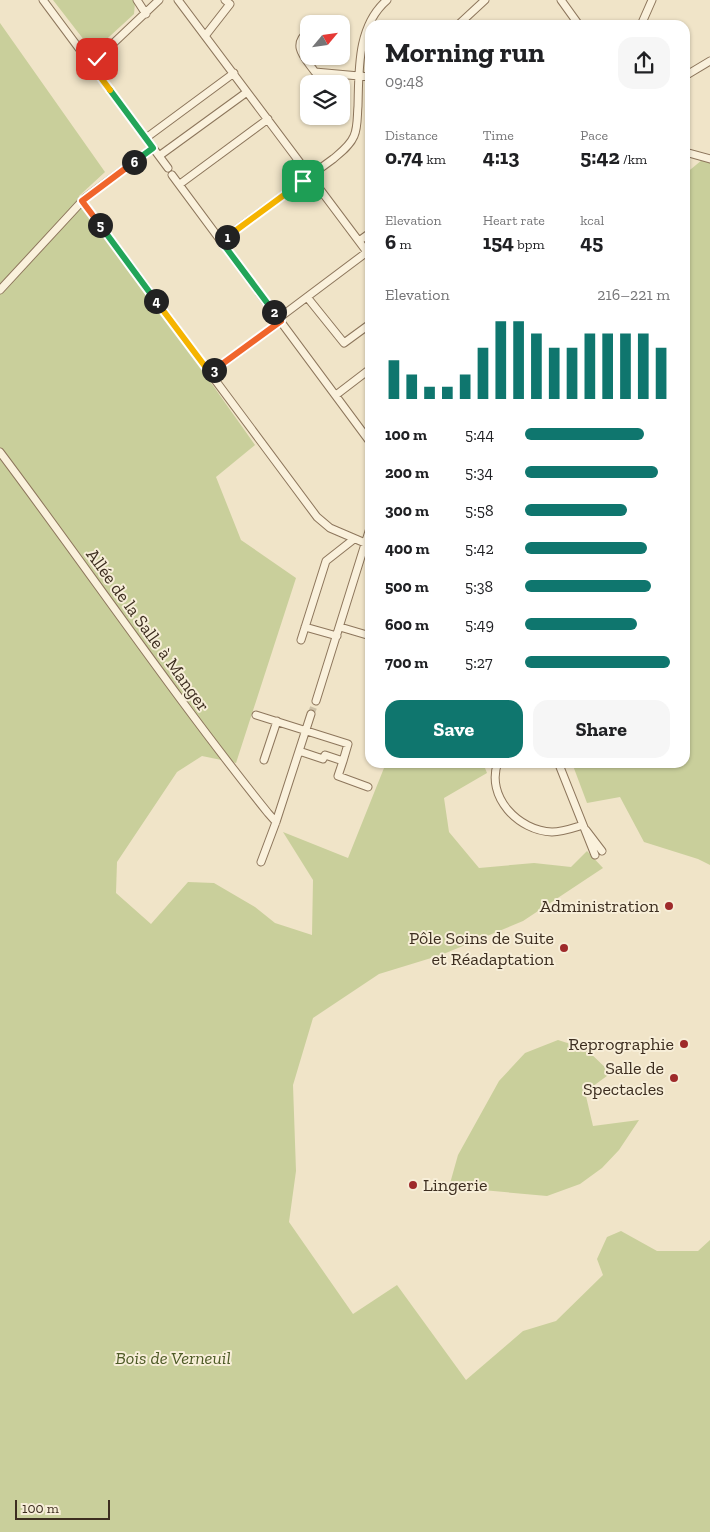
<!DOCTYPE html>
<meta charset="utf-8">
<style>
body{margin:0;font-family:"Zilla Slab",serif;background:#f6f6f6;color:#202124;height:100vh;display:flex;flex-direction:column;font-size:19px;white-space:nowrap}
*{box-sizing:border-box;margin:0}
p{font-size:16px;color:#757577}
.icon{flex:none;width:28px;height:28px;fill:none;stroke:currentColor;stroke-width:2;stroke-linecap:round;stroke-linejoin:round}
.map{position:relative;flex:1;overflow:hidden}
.panel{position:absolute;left:365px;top:20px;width:325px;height:748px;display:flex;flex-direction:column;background:#fff;border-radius:15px;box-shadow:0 1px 4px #0004}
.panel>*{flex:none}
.needle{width:32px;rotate:61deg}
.tools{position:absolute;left:300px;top:15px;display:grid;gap:10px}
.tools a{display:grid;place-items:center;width:50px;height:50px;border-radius:10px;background:#fff;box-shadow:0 1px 4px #0004;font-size:25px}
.scale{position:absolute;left:15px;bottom:12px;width:95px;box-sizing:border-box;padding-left:5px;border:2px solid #3d2e20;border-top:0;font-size:14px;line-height:18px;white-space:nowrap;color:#3d2e20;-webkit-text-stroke:4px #f7eed8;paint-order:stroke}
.pin{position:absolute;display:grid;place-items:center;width:42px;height:42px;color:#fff;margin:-21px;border-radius:10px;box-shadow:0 2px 8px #0006}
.km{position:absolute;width:25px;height:25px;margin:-12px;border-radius:50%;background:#222;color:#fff;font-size:14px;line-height:25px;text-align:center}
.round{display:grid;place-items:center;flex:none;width:52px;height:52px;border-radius:15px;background:#f6f6f6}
.head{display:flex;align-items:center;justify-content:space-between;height:85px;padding:0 20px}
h1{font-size:28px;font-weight:800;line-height:38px}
.stats{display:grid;grid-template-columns:repeat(3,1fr);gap:8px;height:85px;padding:5px 20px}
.stats div{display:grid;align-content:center}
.stats b{font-size:21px;font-weight:800}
.stats small{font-size:14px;font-weight:400}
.stats p{font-size:14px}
.chart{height:140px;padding:10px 20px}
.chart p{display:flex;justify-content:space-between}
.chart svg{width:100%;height:90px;margin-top:5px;stroke:#0f766e;stroke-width:6}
.cta{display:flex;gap:10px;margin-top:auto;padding:10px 20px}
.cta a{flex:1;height:58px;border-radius:15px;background:#0f766e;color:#fff;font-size:20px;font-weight:800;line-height:58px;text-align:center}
.cta a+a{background:#f6f6f6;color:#202124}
ul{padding:0 20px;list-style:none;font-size:16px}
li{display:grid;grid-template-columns:80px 60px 1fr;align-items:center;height:38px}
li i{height:12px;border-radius:6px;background:#0f766e}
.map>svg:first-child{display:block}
.green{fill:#c9cf9b}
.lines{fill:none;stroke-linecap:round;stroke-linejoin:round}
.street-tunnel{stroke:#ccc0a6;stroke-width:7;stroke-dasharray:7 3.5;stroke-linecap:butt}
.street-casing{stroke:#8d765c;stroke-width:9}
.street{stroke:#faf1dc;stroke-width:7}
.split-1-casing{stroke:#fff;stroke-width:10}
.split-2-casing{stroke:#fff;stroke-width:10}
.split-3-casing{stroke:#fff;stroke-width:10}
.split-4-casing{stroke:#fff;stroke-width:10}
.split-5-casing{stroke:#fff;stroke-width:10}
.split-6-casing{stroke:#fff;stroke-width:10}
.split-7-casing{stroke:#fff;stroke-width:10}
.split-8-casing{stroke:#fff;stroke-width:10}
.split-1{stroke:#f5b400;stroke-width:6}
.split-2{stroke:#22a559;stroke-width:6}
.split-3{stroke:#f0652b;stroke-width:6}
.split-4{stroke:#f5b400;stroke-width:6}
.split-5{stroke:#22a559;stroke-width:6}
.split-6{stroke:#f0652b;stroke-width:6}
.split-7{stroke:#22a559;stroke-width:6}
.split-8{stroke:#f5b400;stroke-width:6}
.poi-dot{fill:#9e2a2b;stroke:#f7eed8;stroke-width:2}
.labels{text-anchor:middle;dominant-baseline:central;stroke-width:4;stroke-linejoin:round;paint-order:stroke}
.street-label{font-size:18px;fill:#3d2e20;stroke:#f7eed8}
.poi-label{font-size:18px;fill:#3d2e20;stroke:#f7eed8;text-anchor:end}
.park-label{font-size:18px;font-style:italic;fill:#4d5a26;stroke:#f7eed8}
</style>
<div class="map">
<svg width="710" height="1532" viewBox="0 0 710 1532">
<rect width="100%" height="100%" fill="#f0e4c8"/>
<path class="green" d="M53,0H133L135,3L134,14L97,48L91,49Z
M0,23L105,172L79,196L255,445L216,477L241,540L296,578L236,763L202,756L177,772L117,862L116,893L151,924L188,882L214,883L255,907L275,923L312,935L313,880L283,832L348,858L386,763H483L487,773L444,798L449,832L479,868L534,863L571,867L587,851L603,868L523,921L441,955L379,974L313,1018L293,1085L296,1171L289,1222L353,1314L397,1285L466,1380L523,1331L556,1321L603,1275L597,1259L607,1237L621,1231L657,1251H698L710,1240V1532H0Z
M702,160L710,162V865L698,859L644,842L620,797L587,803L572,763L685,762V174Z
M558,1040L586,1049L611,1073L585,1092L593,1126L639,1120L619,1150L602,1168L580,1184L547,1196L449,1187L458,1155L499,1081L525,1053Z"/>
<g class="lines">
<path class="street-tunnel" d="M311,714L316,701"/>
<g class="street-casing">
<path id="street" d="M43,0L168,168
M137,0L146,14
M178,0L370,256
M561,0L579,25
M458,25L485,0
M641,25L652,0
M309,31C290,45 305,58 315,72L370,77
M205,36L230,4L225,0
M90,63L102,54L159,0
M685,76L710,61
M146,138L234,73
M685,152L710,159
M159,156L247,92
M172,175L370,442
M180,184L268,119
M82,201L317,517L330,528L365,543
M221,241L333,159C340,153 350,146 354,136C358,127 357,116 358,106C359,69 357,26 387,0
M359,241L370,233
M0,290L85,198L153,148
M307,297L344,343L370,324
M279,318L367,252
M210,373L281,321
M336,395L370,369
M0,452C90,572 174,696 268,813L276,822
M305,627L337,636
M340,627L367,635L370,634
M301,640L326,561L354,539
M316,701L370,528
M256,715L348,744L343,761
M299,751L323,759L325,755L343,761L338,776L368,787
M264,760L277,721
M498,762C485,797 519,831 552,832C563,832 573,828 583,825
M558,762L595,855
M586,830L602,851
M261,862L276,822L311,714"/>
</g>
<use href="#street" class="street"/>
</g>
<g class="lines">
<g class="split-1-casing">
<path id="split-1" d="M227,237L303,181"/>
</g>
<g class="split-2-casing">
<path id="split-2" d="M227,237L221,241L274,312"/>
</g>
<g class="split-3-casing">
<path id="split-3" d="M214,370L281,321L274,312"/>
</g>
<g class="split-4-casing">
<path id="split-4" d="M156,301L210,373L214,370"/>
</g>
<g class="split-5-casing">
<path id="split-5" d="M100,225L156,301"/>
</g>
<g class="split-6-casing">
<path id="split-6" d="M100,225L82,201L134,162"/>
</g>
<g class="split-7-casing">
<path id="split-7" d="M110,90L153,148L134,162"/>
</g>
<g class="split-8-casing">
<path id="split-8" d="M97,59L90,63L110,90"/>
</g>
<use href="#split-1" class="split-1"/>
<use href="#split-2" class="split-2"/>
<use href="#split-3" class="split-3"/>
<use href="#split-4" class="split-4"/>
<use href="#split-5" class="split-5"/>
<use href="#split-6" class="split-6"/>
<use href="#split-7" class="split-7"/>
<use href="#split-8" class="split-8"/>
</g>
<g class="poi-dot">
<circle cx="669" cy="906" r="5"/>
<circle cx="564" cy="948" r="5"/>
<circle cx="684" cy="1044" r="5"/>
<circle cx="674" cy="1078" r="5"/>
<circle cx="413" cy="1185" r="5"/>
</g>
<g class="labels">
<g class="street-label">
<text transform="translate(148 630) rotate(54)">Allée de la Salle à Manger</text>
</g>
<g class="poi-label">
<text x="659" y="906">Administration</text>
<text x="554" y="938">Pôle Soins de Suite<tspan x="554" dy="21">et Réadaptation</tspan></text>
<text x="674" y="1044">Reprographie</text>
<text x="664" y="1068">Salle de<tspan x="664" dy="21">Spectacles</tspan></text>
<text x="423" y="1185" text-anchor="start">Lingerie</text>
</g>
<g class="park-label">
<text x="173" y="1358">Bois de Verneuil</text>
</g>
</g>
</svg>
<div class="tools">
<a><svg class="needle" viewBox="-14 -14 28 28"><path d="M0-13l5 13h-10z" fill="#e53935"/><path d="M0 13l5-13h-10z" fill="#757577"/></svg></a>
<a><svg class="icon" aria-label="layers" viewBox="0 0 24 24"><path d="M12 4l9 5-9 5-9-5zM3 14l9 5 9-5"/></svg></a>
</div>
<div class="scale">100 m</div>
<div class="pin" style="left:303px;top:181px;background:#1e9e55"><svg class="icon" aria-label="arrive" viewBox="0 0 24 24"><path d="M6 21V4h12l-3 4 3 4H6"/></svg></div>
<div class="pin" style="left:97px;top:59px;background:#d93025"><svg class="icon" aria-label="check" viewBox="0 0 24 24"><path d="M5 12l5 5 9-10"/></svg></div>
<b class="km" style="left:227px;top:237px">1</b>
<b class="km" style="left:274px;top:312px">2</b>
<b class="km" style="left:214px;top:370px">3</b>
<b class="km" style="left:156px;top:301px">4</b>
<b class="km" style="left:100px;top:225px">5</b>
<b class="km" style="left:134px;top:162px">6</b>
<section class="panel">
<div class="head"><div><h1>Morning run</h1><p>09:48</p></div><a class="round"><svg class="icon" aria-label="share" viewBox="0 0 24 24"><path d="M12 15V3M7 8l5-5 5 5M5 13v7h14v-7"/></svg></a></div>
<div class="stats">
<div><p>Distance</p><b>0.74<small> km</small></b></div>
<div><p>Time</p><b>4:13</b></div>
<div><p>Pace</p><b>5:42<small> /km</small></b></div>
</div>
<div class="stats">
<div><p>Elevation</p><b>6<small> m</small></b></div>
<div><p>Heart rate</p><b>154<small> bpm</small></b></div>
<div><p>kcal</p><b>45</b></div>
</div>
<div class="chart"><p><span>Elevation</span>216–221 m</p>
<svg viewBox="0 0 160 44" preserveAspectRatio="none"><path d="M5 44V25M15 44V32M25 44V38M35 44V38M45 44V32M55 44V19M65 44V6M75 44V6M85 44V12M95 44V19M105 44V19M115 44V12M125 44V12M135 44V12M145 44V12M155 44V19"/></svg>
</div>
<ul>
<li><b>100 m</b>5:44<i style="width:82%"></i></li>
<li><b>200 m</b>5:34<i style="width:92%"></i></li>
<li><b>300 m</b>5:58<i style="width:70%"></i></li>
<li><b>400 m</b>5:42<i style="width:84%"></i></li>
<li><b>500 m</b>5:38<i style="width:87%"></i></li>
<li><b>600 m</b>5:49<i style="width:77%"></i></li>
<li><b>700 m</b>5:27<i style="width:100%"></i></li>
</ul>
<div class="cta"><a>Save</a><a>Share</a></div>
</section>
</div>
